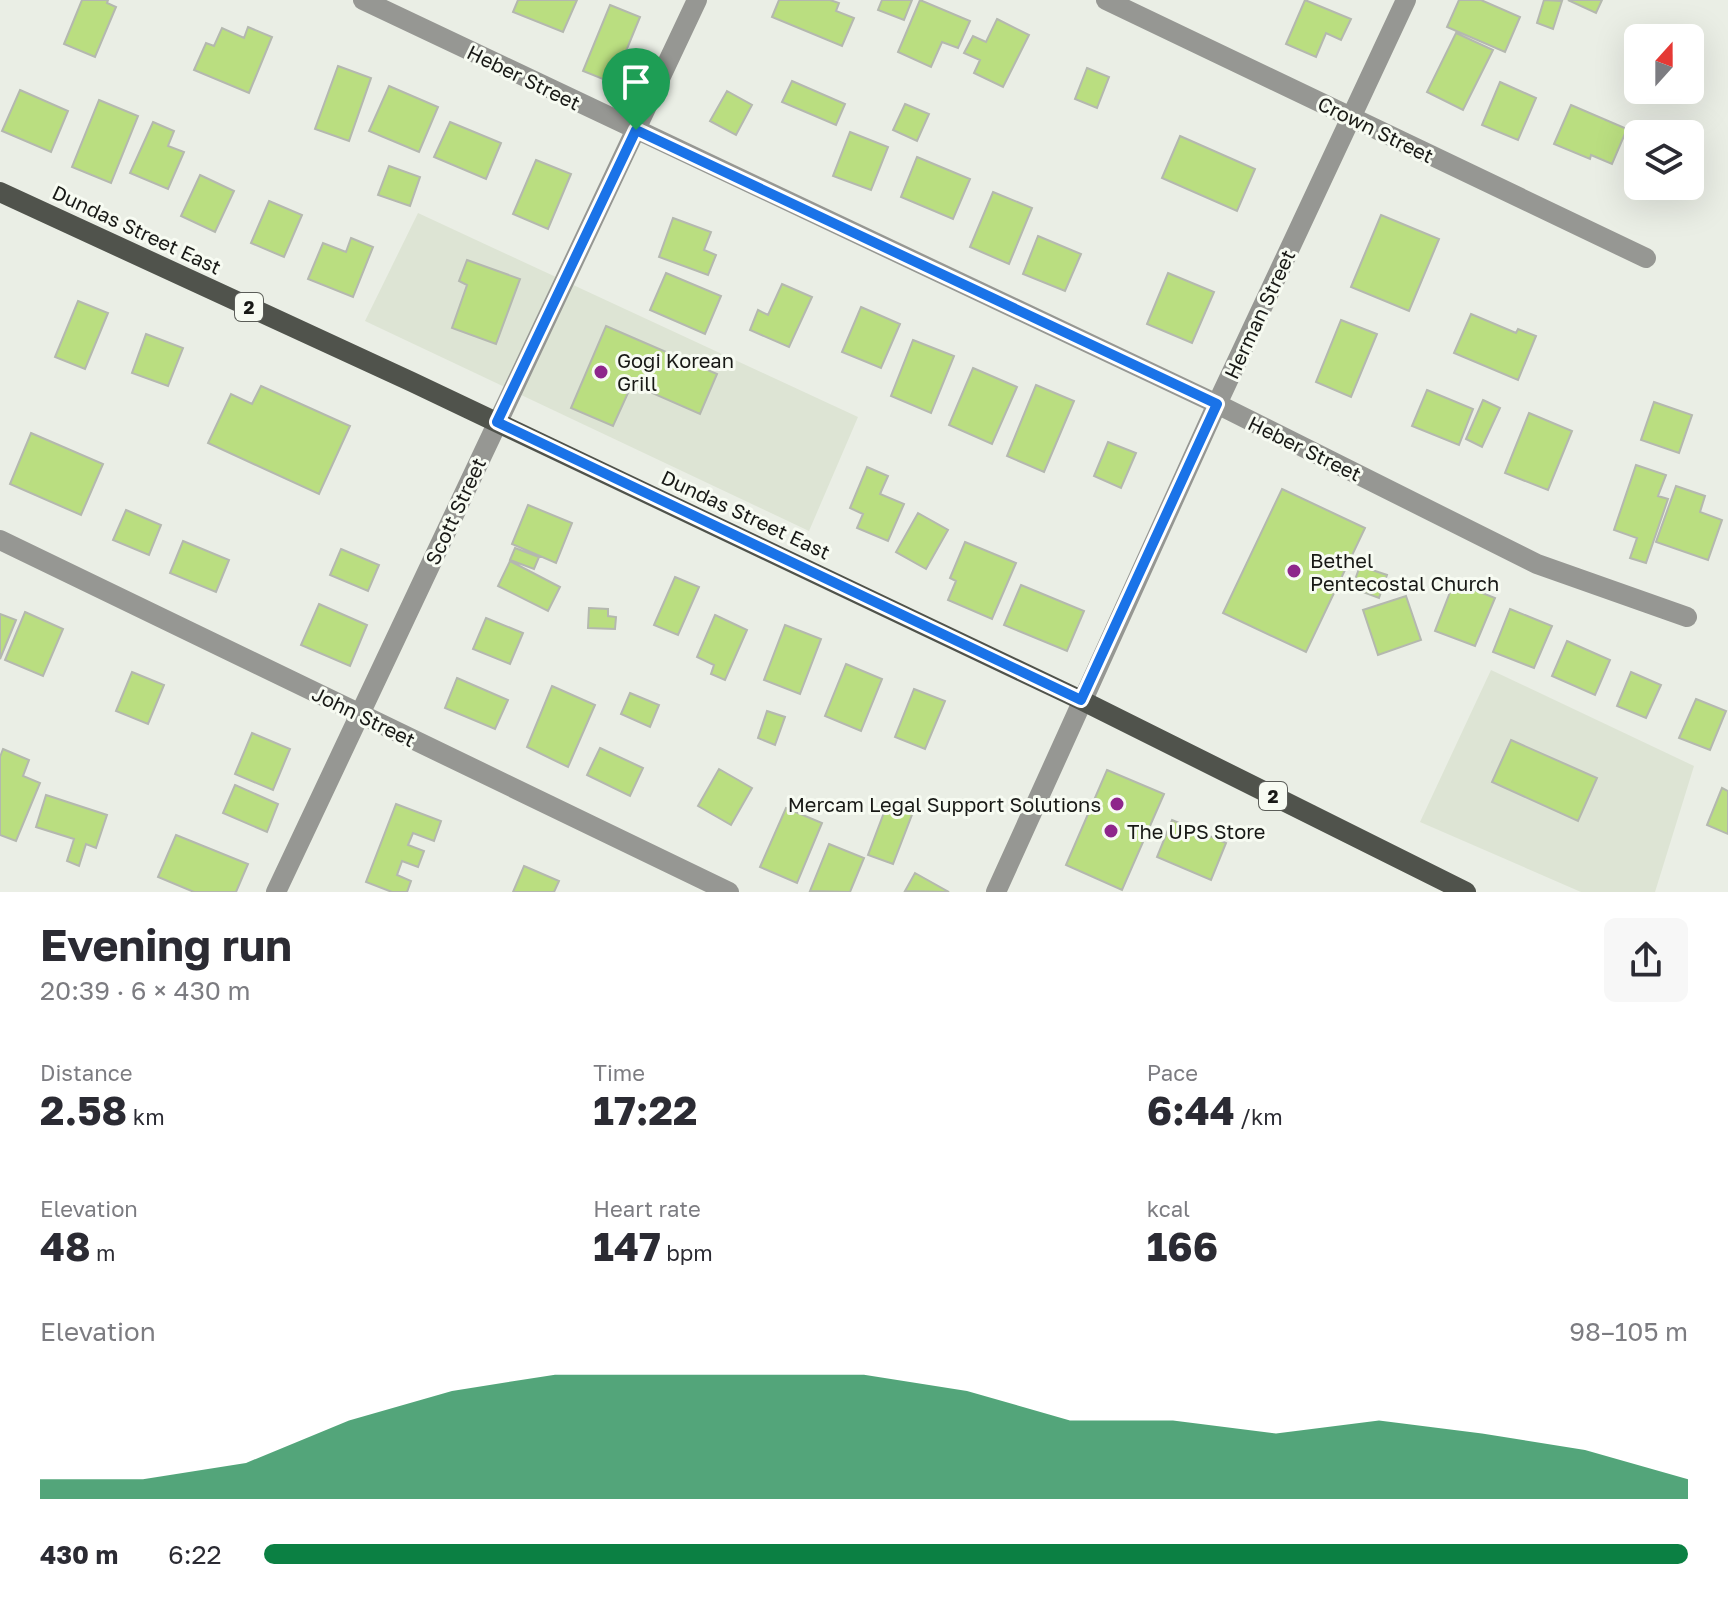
<!DOCTYPE html>
<meta charset="utf-8">
<style>
body{margin:0;font-family:"Golos Text",sans-serif;background:#f7f7f7;color:#2b2b33;height:100vh;display:flex;flex-direction:column;font-size:30px;white-space:nowrap}
*{box-sizing:border-box;margin:0}
p{font-size:26px;color:#7c7c81}
.icon{flex:none;width:44px;height:44px;fill:none;stroke:currentColor;stroke-width:2;stroke-linecap:round;stroke-linejoin:round}
.map{position:relative;height:892px;overflow:hidden}
.side{display:flex;flex-direction:column;background:#fff;flex:1}
.side>*{flex:none}
.needle{width:52px;rotate:21deg}
.controls{position:absolute;left:1624px;top:24px;display:grid;gap:16px}
.controls a{display:grid;place-items:center;width:80px;height:80px;border-radius:12px;background:#fff;box-shadow:0 8px 32px #0002;font-size:40px}
.pin{position:absolute;display:grid;place-items:center;width:68px;height:68px;color:#fff;margin:-82px -34px;border-radius:50% 50% 50% 0;rotate:-45deg;box-shadow:0 0 8px #0007}
.pin .icon{rotate:45deg}
.round{display:grid;place-items:center;flex:none;width:84px;height:84px;border-radius:12px;background:#f7f7f7}
.headline{display:flex;align-items:center;justify-content:space-between;height:136px;padding:0 40px}
h1{font-size:44px;font-weight:700;line-height:60px}
.metrics{display:grid;grid-template-columns:repeat(3,1fr);gap:12px;height:136px;padding:8px 40px}
.metrics div{display:grid;align-content:center}
.metrics b{font-size:40px;font-weight:700}
.metrics small{font-size:22px;font-weight:400}
.metrics p{font-size:22px}
.chart{height:224px;padding:16px 40px}
.chart p{display:flex;justify-content:space-between}
.chart svg{width:100%;height:144px;margin-top:8px;fill:#0b8043;opacity:.7}
ul{padding:0 40px;list-style:none;font-size:26px}
li{display:grid;grid-template-columns:128px 96px 1fr;align-items:center;height:60px}
li i{height:20px;border-radius:10px;background:#0b8043}
.map>svg:first-child{display:block}
.built{fill:#dde4d4}
.building{fill:#bade80;stroke:#b4b8af;stroke-width:2}
.lines{fill:none;stroke-linecap:round;stroke-linejoin:round}
.minor{stroke:#969793;stroke-width:20}
.tertiary{stroke:#969793;stroke-width:20}
.primary{stroke:#50534c;stroke-width:20}
.route-casing{stroke:#fff;stroke-width:16}
.route{stroke:#1a73e8;stroke-width:10}
.poi-dot{fill:#8e268b;stroke:#f7fbf2;stroke-width:3}
.labels{text-anchor:middle;dominant-baseline:central;stroke-width:6;stroke-linejoin:round;paint-order:stroke}
.shield{fill:#f7fbf2;stroke:#5b5d58;stroke-width:2}
.shield-label{font-size:18px;font-weight:bold;fill:#181916}
.street-label{font-size:20px;fill:#181916;stroke:#f7fbf2}
.poi-label{font-size:20px;fill:#181916;stroke:#f7fbf2;text-anchor:start}
</style>
<div class="map">
<svg width="1728" height="892" viewBox="0 0 1728 892">
<rect width="100%" height="100%" fill="#eaeee5"/>
<path class="built" d="M418,213L858,417L809,531L365,321Z
M1491,670L1694,766L1655,892H1581L1420,822Z"/>
<path class="building" d="M82,0H108L107,3L116,7L95,57L64,44Z
M518,0H577L563,32L513,12Z
M779,0H830L839,3L836,11L854,18L842,46L772,17Z
M882,0H912L904,20L878,10Z
M920,0L970,21L958,48L942,42L931,67L898,52Z
M1305,0L1351,19L1341,40L1326,33L1316,57L1286,44Z
M1459,0H1481L1520,17L1505,52L1447,27Z
M1544,0L1562,1L1553,29L1537,23Z
M1568,0H1602L1596,13Z
M610,5L640,17L613,83L583,71Z
M997,19L1029,35L1003,87L974,73L980,60L964,53L973,36L986,42Z
M248,27L272,37L249,93L194,70L206,43L214,46L222,28L244,38Z
M1456,33L1493,50L1463,110L1427,92Z
M338,66L371,78L349,141L315,129Z
M1087,68L1109,77L1097,108L1075,99Z
M792,81L845,104L836,125L782,102Z
M1500,82L1536,98L1518,140L1482,125Z
M389,86L438,107L419,152L369,131Z
M20,90L68,111L51,152L2,131Z
M727,91L752,105L736,135L710,121Z
M99,100L138,116L111,183L72,167Z
M905,104L929,114L917,141L893,130Z
M1571,105L1627,129L1612,164L1591,155L1590,159L1554,144Z
M153,122L174,131L168,146L184,152L168,189L130,173Z
M450,122L501,143L486,179L434,157Z
M850,132L888,147L871,190L833,176Z
M1180,136L1255,169L1237,211L1162,178Z
M917,157L970,179L953,219L901,197Z
M536,160L571,174L548,229L513,214Z
M389,166L420,177L410,206L378,195Z
M200,175L234,191L215,232L181,216Z
M993,192L1032,208L1009,264L970,247Z
M269,201L302,215L284,257L251,243Z
M1381,215L1439,239L1409,311L1351,287Z
M673,218L711,232L704,250L716,255L708,275L659,257Z
M1038,236L1081,254L1065,291L1023,274Z
M351,238L373,247L353,297L308,279L323,243L346,252Z
M467,260L520,279L496,344L452,328L467,285L459,281Z
M666,273L721,296L705,334L650,310Z
M1168,273L1214,292L1192,343L1147,324Z
M782,284L812,297L789,347L750,330L758,310L768,315Z
M78,301L108,313L85,369L55,357Z
M861,307L900,324L881,368L842,352Z
M1471,314L1516,333L1518,329L1536,336L1518,380L1454,353Z
M1341,320L1377,334L1351,397L1316,382Z
M606,326L717,374L700,414L632,384L613,426L571,408Z
M146,334L183,348L168,386L132,373Z
M913,340L954,356L931,413L891,396Z
M973,368L1017,387L992,444L949,425Z
M1036,385L1074,401L1044,472L1007,456Z
M261,386L350,426L319,494L208,443L231,394L252,404Z
M1427,390L1473,409L1459,445L1412,426Z
M1483,400L1500,408L1482,447L1466,439Z
M1654,402L1692,415L1679,453L1641,440Z
M1529,413L1572,431L1548,490L1505,473Z
M31,433L103,464L81,515L10,484Z
M1108,442L1136,453L1121,488L1094,476Z
M1636,465L1666,475L1658,496L1668,499L1646,563L1630,558L1637,538L1614,530Z
M867,467L888,476L880,494L904,504L888,541L857,528L863,514L850,508Z
M1676,486L1705,496L1700,512L1722,520L1708,560L1656,542Z
M1282,489L1365,528L1306,652L1223,613Z
M528,505L572,523L556,563L512,544Z
M126,510L161,525L149,555L113,540Z
M918,513L948,530L926,569L896,552Z
M183,541L229,560L216,592L170,573Z
M965,542L1016,563L992,619L948,600L956,581L950,578Z
M515,548L539,557L534,569L510,560Z
M341,549L379,565L368,591L330,575Z
M510,561L560,587L548,611L498,586Z
M1360,566L1387,575L1379,598L1352,588Z
M675,577L699,587L678,635L654,625Z
M1454,582L1495,598L1475,646L1435,631Z
M1021,585L1084,611L1067,651L1004,625Z
M1406,596L1421,640L1378,655L1363,610Z
M319,604L367,625L350,666L301,645Z
M589,608L608,609V616L616,617L615,629L588,628Z
M1510,609L1552,626L1534,668L1493,652Z
M25,612L63,629L43,676L5,660Z
M0,614L16,620L0,659Z
M715,615L747,630L725,680L711,674L714,665L697,657Z
M486,618L523,633L510,664L473,649Z
M785,625L821,639L800,694L764,680Z
M1567,641L1610,660L1595,695L1552,676Z
M846,664L882,679L861,731L825,716Z
M132,672L164,685L148,724L116,711Z
M1631,672L1661,685L1646,718L1617,706Z
M457,678L508,700L495,729L445,708Z
M552,686L595,705L568,767L527,747Z
M914,689L945,701L925,749L895,737Z
M630,693L659,705L650,727L621,714Z
M1696,699L1726,711L1710,750L1679,738Z
M767,711L785,717L775,745L758,738Z
M252,733L290,749L273,790L235,774Z
M1511,740L1597,778L1578,821L1492,782Z
M600,748L643,768L630,796L587,775Z
M3,749L29,760L23,776L40,783L16,841L0,835V757Z
M719,769L752,788L731,825L698,806Z
M1107,770L1164,794L1122,890L1066,865Z
M235,785L278,804L267,832L223,813Z
M1722,788L1728,791V834L1707,825Z
M46,795L107,815L96,848L86,844L79,866L67,861L74,839L36,827Z
M888,802L913,812L893,864L868,855Z
M396,804L441,821L434,841L413,833L408,845L424,851L418,867L402,861L397,875L411,881L407,892H392L366,882Z
M786,808L822,823L797,883L760,867Z
M1172,820L1226,843L1211,880L1157,857Z
M176,835L248,864L236,892H194L158,877Z
M829,844L864,858L850,892L810,891Z
M524,866L559,881L554,892H513Z
M915,873L949,892L905,891Z"/>
<g class="lines">
<path class="minor" d="M363,0L1217,404L1537,564L1687,617
M1106,0L1646,258
M0,540L729,892
M276,892L697,0"/>
<path class="tertiary" d="M996,892L1217,404L1406,0"/>
<path class="primary" d="M0,192L412,382L1081,700L1466,892"/>
</g>
<g class="lines">
<g class="route-casing">
<path id="route" d="M636,130L1217,404L1081,700L497,422Z"/>
</g>
<use href="#route" class="route"/>
</g>
<g class="poi-dot">
<circle cx="601" cy="372" r="8"/>
<circle cx="1294" cy="571" r="8"/>
<circle cx="1117" cy="804" r="8"/>
<circle cx="1111" cy="831" r="8"/>
</g>
<g class="labels">
<g class="shield">
<rect x="235" y="293" width="28" height="28" rx="6"/>
<rect x="1259" y="782" width="28" height="28" rx="6"/>
</g>
<g class="shield-label">
<text x="249" y="307">2</text>
<text x="1273" y="796">2</text>
</g>
<g class="street-label">
<text transform="translate(524 77) rotate(26)">Heber Street</text>
<text transform="translate(1376 129) rotate(26)">Crown Street</text>
<text transform="translate(137 229) rotate(25)">Dundas Street East</text>
<text transform="translate(1259 314) rotate(-65)">Herman Street</text>
<text transform="translate(1305 448) rotate(26)">Heber Street</text>
<text transform="translate(455 511) rotate(-65)">Scott Street</text>
<text transform="translate(746 514) rotate(25)">Dundas Street East</text>
<text transform="translate(364 716) rotate(26)">John Street</text>
</g>
<g class="poi-label">
<text x="617" y="360">Gogi Korean<tspan x="617" dy="23">Grill</tspan></text>
<text x="1310" y="560">Bethel<tspan x="1310" dy="23">Pentecostal Church</tspan></text>
<text x="1101" y="804" text-anchor="end">Mercam Legal Support Solutions</text>
<text x="1127" y="831">The UPS Store</text>
</g>
</g>
</svg>
<div class="controls">
<a><svg class="needle" viewBox="-14 -14 28 28"><path d="M0-13l5 13h-10z" fill="#e53935"/><path d="M0 13l5-13h-10z" fill="#7c7c81"/></svg></a>
<a><svg class="icon" aria-label="layers" viewBox="0 0 24 24"><path d="M12 4l9 5-9 5-9-5zM3 14l9 5 9-5"/></svg></a>
</div>
<div class="pin" style="left:636px;top:130px;background:#1e9e55"><svg class="icon" aria-label="arrive" viewBox="0 0 24 24"><path d="M6 21V4h12l-3 4 3 4H6"/></svg></div>
</div>
<section class="side">
<div class="headline"><div><h1>Evening run</h1><p>20:39 · 6 × 430 m</p></div><a class="round"><svg class="icon" aria-label="share" viewBox="0 0 24 24"><path d="M12 15V3M7 8l5-5 5 5M5 13v7h14v-7"/></svg></a></div>
<div class="metrics">
<div><p>Distance</p><b>2.58<small> km</small></b></div>
<div><p>Time</p><b>17:22</b></div>
<div><p>Pace</p><b>6:44<small> /km</small></b></div>
</div>
<div class="metrics">
<div><p>Elevation</p><b>48<small> m</small></b></div>
<div><p>Heart rate</p><b>147<small> bpm</small></b></div>
<div><p>kcal</p><b>166</b></div>
</div>
<div class="chart"><p><span>Elevation</span>98–105 m</p>
<svg viewBox="0 0 160 44" preserveAspectRatio="none"><path d="M0 44V38L10 38L20 33L30 20L40 11L50 6L60 6L70 6L80 6L90 11L100 20L110 20L120 24L130 20L140 24L150 29L160 38V44z"/></svg>
</div>
<ul>
<li><b>430 m</b>6:22<i style="width:100%"></i></li>
</ul>
</section>
